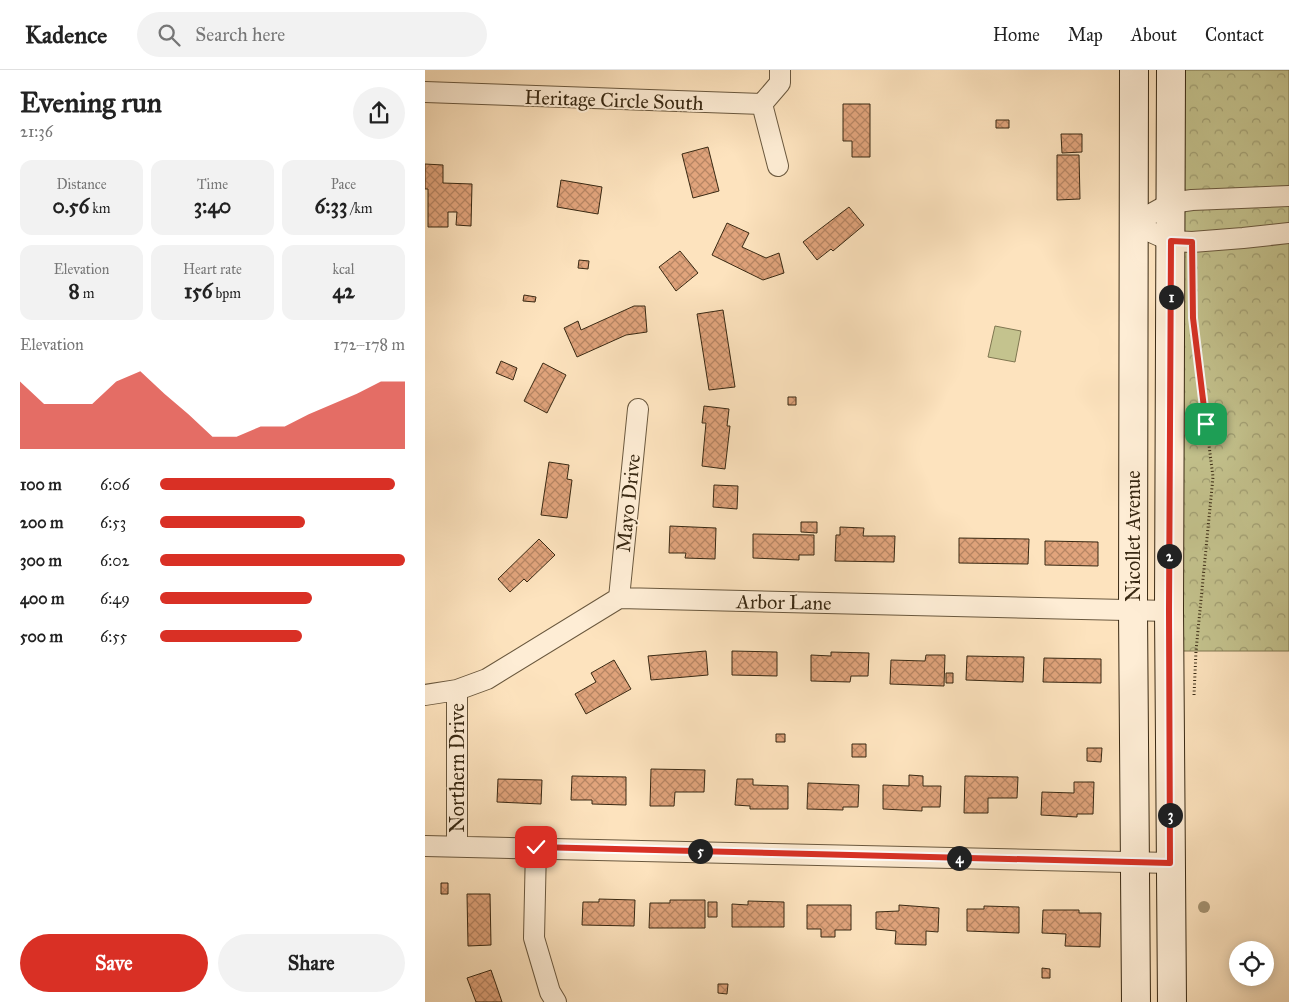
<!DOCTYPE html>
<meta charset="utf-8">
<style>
body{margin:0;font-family:"IM FELL Great Primer",serif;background:#f2f2f2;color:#222;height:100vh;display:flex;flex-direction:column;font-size:19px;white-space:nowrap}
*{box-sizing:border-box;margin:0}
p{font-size:16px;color:#767676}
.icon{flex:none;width:28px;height:28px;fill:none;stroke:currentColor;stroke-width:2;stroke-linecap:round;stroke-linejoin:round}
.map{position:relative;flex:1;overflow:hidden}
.drawer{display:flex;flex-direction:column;background:#fff;width:425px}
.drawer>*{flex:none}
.controls{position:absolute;left:804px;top:871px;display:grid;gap:10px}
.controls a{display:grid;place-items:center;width:45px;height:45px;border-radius:50%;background:#fff;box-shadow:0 2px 12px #0003;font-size:25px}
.pin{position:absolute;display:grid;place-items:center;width:42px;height:42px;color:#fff;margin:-21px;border-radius:10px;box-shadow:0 2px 8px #0006}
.km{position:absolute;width:25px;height:25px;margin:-12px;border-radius:50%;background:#222;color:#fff;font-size:14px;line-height:25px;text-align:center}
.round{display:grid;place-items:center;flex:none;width:52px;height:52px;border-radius:26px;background:#f2f2f2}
.summary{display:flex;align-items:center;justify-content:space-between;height:85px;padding:0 20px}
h1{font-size:28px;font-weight:800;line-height:38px}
.stats{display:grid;grid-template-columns:repeat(3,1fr);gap:8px;height:85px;padding:5px 20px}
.stats div{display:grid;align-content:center;border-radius:12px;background:#f2f2f2;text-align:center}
.stats b{font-size:21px;font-weight:800}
.stats small{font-size:14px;font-weight:400}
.stats p{font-size:14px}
.chart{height:140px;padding:10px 20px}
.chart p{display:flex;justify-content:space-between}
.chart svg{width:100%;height:90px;margin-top:5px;fill:#d93025;opacity:.7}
.primary-button{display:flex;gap:10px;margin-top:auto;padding:10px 20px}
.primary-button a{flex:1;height:58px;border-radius:30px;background:#d93025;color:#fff;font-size:20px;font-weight:800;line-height:58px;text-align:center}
.primary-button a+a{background:#f2f2f2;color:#222}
ul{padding:0 20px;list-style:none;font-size:16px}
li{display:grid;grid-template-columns:80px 60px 1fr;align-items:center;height:38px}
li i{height:12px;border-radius:6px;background:#d93025}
header{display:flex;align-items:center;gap:30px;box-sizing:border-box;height:70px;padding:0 25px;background:#fff;border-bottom:1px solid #e0e0e0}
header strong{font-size:24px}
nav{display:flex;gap:28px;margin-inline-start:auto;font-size:18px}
.search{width:350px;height:45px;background:#f2f2f2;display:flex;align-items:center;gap:12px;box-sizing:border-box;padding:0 18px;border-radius:28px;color:#767676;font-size:19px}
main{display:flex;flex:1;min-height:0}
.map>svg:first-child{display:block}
.park{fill:url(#park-crowns);stroke:#7e7650}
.pitch{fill:#c4c38e;stroke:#7e7650}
.building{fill:url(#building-cross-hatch);stroke:#392913}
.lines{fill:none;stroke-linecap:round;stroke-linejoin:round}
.minor-casing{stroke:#6a583e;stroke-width:22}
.secondary-casing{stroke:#392913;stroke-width:30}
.path{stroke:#392913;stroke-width:3;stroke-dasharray:1 2.5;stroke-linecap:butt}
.minor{stroke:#feedd5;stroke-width:20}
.secondary{stroke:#feedd5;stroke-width:28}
.tree{fill:#a49271}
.route-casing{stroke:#fff;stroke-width:10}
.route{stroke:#d93025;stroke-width:6}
.labels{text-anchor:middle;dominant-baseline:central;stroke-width:4;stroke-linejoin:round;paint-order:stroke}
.street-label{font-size:20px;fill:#392913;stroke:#feedd5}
</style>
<header>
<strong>Kadence</strong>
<div class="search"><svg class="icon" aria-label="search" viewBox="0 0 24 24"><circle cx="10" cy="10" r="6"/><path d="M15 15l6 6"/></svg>Search here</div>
<nav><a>Home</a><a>Map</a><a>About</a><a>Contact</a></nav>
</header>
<main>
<section class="drawer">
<div class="summary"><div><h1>Evening run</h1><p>21:36</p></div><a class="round"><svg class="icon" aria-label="share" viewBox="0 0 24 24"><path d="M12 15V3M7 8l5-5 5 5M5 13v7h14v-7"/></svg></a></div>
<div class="stats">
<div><p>Distance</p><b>0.56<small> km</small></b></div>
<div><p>Time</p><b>3:40</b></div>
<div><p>Pace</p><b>6:33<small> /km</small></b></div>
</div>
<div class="stats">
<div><p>Elevation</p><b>8<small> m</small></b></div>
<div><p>Heart rate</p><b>156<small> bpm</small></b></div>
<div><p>kcal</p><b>42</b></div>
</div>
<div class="chart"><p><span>Elevation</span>172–178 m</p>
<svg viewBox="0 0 160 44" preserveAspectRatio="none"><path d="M0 44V11L10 22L20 22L30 22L40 11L50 6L60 17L70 27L80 38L90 38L100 33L110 33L120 27L130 22L140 17L150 11L160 11V44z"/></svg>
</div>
<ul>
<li><b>100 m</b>6:06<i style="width:96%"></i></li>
<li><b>200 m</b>6:53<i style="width:59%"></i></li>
<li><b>300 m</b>6:02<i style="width:100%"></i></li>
<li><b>400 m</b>6:49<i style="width:62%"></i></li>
<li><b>500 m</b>6:55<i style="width:58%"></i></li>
</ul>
<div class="primary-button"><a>Save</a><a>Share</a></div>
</section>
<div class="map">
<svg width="864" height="932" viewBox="0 0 864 932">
<defs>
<pattern id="park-crowns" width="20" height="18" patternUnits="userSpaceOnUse" patternTransform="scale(1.25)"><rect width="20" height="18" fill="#c4c38e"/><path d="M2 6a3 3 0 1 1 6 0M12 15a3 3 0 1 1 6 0" fill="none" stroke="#a09e73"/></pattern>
<pattern id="building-cross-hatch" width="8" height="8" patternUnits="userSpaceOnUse" patternTransform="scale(1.25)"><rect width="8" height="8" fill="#e1a47c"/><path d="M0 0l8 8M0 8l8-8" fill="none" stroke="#b78664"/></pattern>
</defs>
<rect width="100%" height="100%" fill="#fde3be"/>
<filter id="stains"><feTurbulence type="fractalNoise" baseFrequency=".004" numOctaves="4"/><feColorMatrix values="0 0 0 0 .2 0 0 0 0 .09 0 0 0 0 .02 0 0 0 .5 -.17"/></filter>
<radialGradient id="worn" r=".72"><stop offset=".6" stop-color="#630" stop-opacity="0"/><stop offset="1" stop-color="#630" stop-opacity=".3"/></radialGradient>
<path class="park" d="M756,0H864V581H756Z"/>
<path class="pitch" d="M570,256L596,261L590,292L563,287Z"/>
<path class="building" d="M418,34H445V87H427V71H418Z
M571,50H584V58H571Z
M636,64H657V82L637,83Z
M283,77L294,121L268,128L257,84Z
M632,85H654L655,129L632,130Z
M0,94L18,95V113L47,114L46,156L31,155L32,142H23V157H3V119H0Z
M136,110L177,117L173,144L132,137Z
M424,137L439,155L408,181L406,179L392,190L378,172Z
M302,153L324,163L317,177L341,188L354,183L359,203L338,210L287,185Z
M255,181L273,203L251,221L234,197Z
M154,190L164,191L163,199L153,198Z
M99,225L111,227L110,232L98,231Z
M209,236H220L222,262L201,265L152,287L139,258L153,251L156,260Z
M298,240L310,317L284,320L272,244Z
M76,291L92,298L88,310L71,303Z
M118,293L141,305L122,343L99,331Z
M363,327H371V335H363Z
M279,336L304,339L302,356H305L300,399L277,396L281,353H277Z
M124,392L144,395L142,409L147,410L142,448L116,445Z
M289,415L313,416L312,439L288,437Z
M376,452H392V463L376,462Z
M245,456L291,458L290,489L260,488L261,483H244Z
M415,457L439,458L438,466H470L469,492L410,491L411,465H415Z
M328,464L389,465V485H374V490L328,488Z
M534,468L604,469L603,494L534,493Z
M114,469L130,485L102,512L99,509L85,522L73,509Z
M620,471L673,472V496L620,495Z
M281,581L283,605L226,610L223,586Z
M307,581L352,582V606L307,605Z
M406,582L444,583L443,606H426L425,612L386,611V585L406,586Z
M501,585H520L519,616L465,614L466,590L500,591Z
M542,586L599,587L598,612L541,610Z
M619,588L676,589V613L618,612Z
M189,590L206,619L161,644L150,624L171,612L166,603Z
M521,603H528V613H521Z
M351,664H360V672H351Z
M427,674H441V687H427Z
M662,678H677L676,692L662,691Z
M226,699L280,700L279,722H250L249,736H225Z
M484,705L498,706V716H516L515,737H497V741L458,739V715L484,716Z
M147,706L201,707V735L167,734V730H146Z
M540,706L593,707L592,728H563V743H539Z
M73,709L117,710L116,734L72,732Z
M312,709H328V715L363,716V739H325V736L310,735Z
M649,712H669L668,744H652V747L616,745L617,722L649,723Z
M383,713L434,715L433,737H418V740L382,739Z
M16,813H23V824H16Z
M42,824H65L66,875L43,876Z
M174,829L210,830L209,856L157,855L158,832H174Z
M245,830H280V858H224L225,833H245Z
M323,831L359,832V857H307V834L323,835Z
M283,832H292V847H283Z
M382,835H426V860H410V867H396V859H382Z
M474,835L514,838L513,862L501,861V875L470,874L471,861L451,859V842L474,841Z
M559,836L594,837V863L542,861V839H559Z
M618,840H654V843H676L675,877L640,876L641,864L617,863Z
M617,898L625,899V908H617Z
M66,900L77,932H51L42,908Z
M293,914H303L302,924L293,923Z"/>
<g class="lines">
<g class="minor-casing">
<path id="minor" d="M0,22L337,34L355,13V0
M337,34L353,96
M708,154L746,133L767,130L864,126
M708,154L746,171L767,172L818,168L864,163
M194,528L213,339
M0,625L32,620L62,609L194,528L744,541
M0,776L745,793
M32,776V620
M111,777L109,868L125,922L131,932"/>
</g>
<g class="secondary-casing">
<path id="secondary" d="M709,0L708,540L711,932
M746,0L744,541L747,932"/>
</g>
<path class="path" d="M769,625L771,581L788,407L769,256"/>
<use href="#minor" class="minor"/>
<use href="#secondary" class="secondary"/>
</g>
<circle class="tree" cx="779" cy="837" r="6"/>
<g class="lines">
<g class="route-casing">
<path id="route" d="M111,777L745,793L744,541L746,171L767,172L768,248L781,354"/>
</g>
<use href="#route" class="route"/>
</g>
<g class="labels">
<g class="street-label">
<text transform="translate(189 30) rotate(2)">Heritage Circle South</text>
<text transform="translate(203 433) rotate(-84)">Mayo Drive</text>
<text transform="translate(708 466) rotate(-90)">Nicollet Avenue</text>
<text transform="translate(359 532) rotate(1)">Arbor Lane</text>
<text transform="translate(32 698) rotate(-90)">Northern Drive</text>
</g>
</g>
<rect width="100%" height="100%" filter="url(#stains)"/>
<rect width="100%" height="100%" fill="url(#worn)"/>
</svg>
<div class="controls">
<a><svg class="icon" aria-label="locate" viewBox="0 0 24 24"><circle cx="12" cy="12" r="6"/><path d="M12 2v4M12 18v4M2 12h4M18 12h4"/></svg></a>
</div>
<div class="pin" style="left:781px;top:354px;background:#1e9e55"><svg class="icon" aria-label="arrive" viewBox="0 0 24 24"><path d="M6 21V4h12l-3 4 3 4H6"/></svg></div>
<div class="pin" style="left:111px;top:777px;background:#d93025"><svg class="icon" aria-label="check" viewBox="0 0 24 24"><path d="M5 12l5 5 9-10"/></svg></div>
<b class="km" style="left:746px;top:227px">1</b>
<b class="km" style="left:744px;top:486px">2</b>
<b class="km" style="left:745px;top:745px">3</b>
<b class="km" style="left:534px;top:788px">4</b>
<b class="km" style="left:275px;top:781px">5</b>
</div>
</main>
